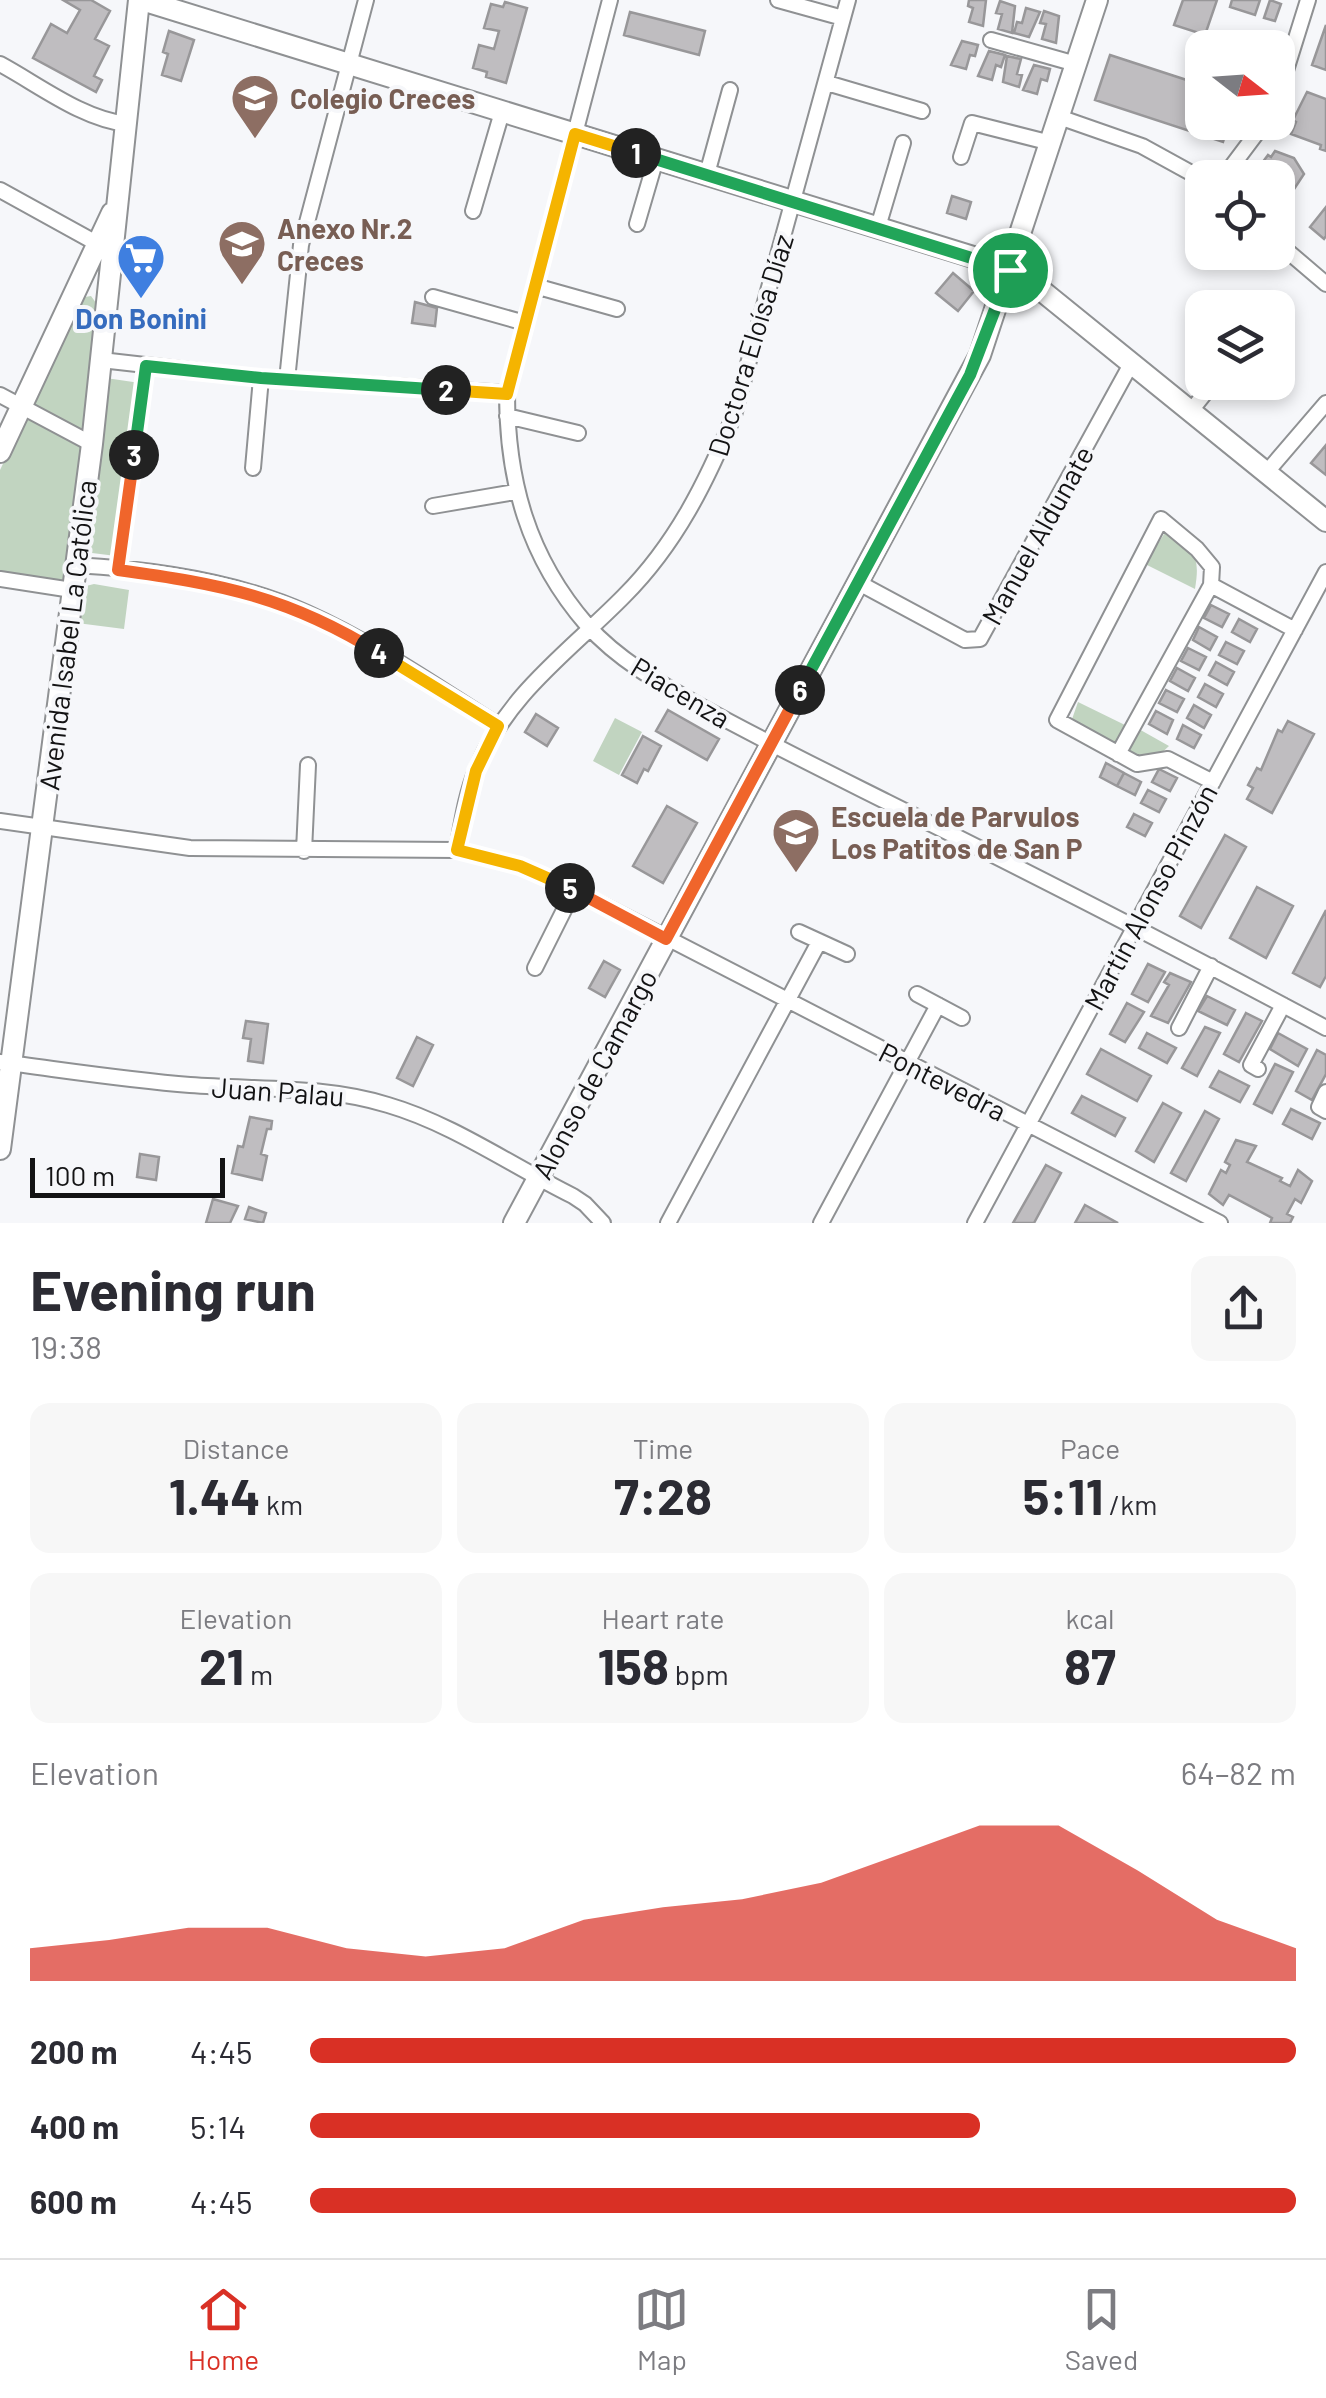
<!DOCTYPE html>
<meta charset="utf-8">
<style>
body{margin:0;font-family:Barlow,sans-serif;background:#f7f7f7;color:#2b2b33;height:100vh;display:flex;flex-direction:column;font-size:38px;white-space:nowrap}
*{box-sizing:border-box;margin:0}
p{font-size:32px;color:#7c7c81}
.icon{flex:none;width:55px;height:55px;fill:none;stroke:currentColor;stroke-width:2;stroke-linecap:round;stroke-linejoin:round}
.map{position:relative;height:1223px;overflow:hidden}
.sheet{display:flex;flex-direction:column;background:#fff;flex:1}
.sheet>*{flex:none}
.needle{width:65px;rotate:107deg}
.controls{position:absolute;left:1185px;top:30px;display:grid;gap:20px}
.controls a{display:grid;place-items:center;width:110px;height:110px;border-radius:20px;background:#fff;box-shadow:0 5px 15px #0003;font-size:50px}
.scale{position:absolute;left:30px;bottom:25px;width:195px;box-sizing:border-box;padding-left:10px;border:5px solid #131314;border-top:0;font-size:28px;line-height:35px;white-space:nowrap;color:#131314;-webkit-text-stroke:8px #f6f7fa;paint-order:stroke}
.pin{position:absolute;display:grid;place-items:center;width:85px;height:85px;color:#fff;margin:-42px;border:5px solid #fff;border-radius:50%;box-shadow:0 2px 10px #0007}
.km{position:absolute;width:50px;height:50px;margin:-25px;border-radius:50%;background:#222;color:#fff;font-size:28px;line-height:50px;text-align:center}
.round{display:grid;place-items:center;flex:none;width:105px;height:105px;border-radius:20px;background:#f7f7f7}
.overview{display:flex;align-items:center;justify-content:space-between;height:170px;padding:0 30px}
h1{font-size:55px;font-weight:700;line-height:75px}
.metrics{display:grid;grid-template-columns:repeat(3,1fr);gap:15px;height:170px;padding:10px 30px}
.metrics div{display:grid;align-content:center;border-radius:20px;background:#f7f7f7;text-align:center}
.metrics b{font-size:50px;font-weight:700}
.metrics small{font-size:28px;font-weight:400}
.metrics p{font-size:28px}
.chart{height:280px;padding:20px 30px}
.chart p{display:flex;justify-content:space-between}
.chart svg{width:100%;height:180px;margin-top:10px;fill:#d93025;opacity:.7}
ul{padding:0 30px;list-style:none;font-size:32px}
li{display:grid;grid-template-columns:160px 120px 1fr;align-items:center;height:75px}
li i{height:25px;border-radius:12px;background:#d93025}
.menu{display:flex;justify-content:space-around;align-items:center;height:140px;border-top:2px solid #e1e1e2;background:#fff;font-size:28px;color:#7c7c81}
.menu a{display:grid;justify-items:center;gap:5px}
.menu .active{color:#d93025}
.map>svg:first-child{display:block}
.green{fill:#c1d4c0}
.building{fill:#bfbdc0;stroke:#989799;stroke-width:2.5}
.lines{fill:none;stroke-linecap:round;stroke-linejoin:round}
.street-casing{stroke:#8f9193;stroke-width:18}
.secondary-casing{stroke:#8f9193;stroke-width:24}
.street{stroke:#fff;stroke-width:14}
.secondary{stroke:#fff;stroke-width:20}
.split-1-casing{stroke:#fff;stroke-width:20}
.split-2-casing{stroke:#fff;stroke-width:20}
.split-3-casing{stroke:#fff;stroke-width:20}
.split-4-casing{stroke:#fff;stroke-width:20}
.split-5-casing{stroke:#fff;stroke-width:20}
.split-6-casing{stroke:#fff;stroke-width:20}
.split-7-casing{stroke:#fff;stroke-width:20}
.split-1{stroke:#22a559;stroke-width:12}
.split-2{stroke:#f5b400;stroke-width:12}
.split-3{stroke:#22a559;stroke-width:12}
.split-4{stroke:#f0652b;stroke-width:12}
.split-5{stroke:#f5b400;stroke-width:12}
.split-6{stroke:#f0652b;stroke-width:12}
.split-7{stroke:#22a559;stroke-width:12}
.labels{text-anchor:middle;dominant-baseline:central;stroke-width:8;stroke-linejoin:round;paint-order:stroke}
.education-label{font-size:28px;font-weight:bold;fill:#785e54;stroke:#f6f7fa;text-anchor:start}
.shop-label{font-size:28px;font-weight:bold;fill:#366cbe;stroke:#f6f7fa}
.street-label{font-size:28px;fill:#131314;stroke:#f6f7fa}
</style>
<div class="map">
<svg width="1326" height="1223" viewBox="0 0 1326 1223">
<rect width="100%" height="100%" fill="#f6f7fa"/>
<path class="green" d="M91,296L99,307L65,584L0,571V470L80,303L85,297Z
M106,378L140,383L116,556L84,552Z
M1166,531C1193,551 1201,553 1195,589L1145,564Z
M94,584L129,590L124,629L77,623L82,587Z
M1078,702L1125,725L1115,744L1071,722Z
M615,718L642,732L619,775L593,761Z
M1137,728L1169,746L1156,758H1141L1124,751Z"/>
<path class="building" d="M91,0L110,11L95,39L109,46L94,76L102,80L96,92L33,58L51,24L67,33L80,10L63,0Z
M969,0H986L983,26L969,22L973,8L968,6Z
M1183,0H1217L1205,35L1174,25Z
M1232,0H1260L1255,15L1230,7Z
M1270,0L1281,4L1275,21L1264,18Z
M1000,1L1015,6L1012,33L998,29L1002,14L996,13Z
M505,2L527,8L506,83L486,77L487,72L473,68L479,45L494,49L499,31L484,28L491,4L503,7Z
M1026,8L1040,12L1029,37L1014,33L1017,22L1022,23Z
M1044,11L1059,16L1056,43L1042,39L1046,24L1040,23Z
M630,12L705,31L699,55L624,35Z
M1326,25V70L1312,65Z
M169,31L194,40L181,81L162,75L168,54L163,52Z
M1253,35L1269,40L1267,48L1250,46Z
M962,41L978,45L975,56L970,55L966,69L951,65Z
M989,51L1005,55L1001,67L996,65L992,80L978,76Z
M1110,55L1202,85V122H1229L1223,142L1095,100Z
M1007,56L1021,59L1017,74L1022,75L1019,87L1003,82Z
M1034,65L1050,69L1047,81L1041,79L1037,94L1023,90Z
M1307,92L1326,99V151L1320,149L1321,145L1291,134L1296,122L1293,120Z
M1275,151L1294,158L1304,174L1283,206L1278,202V178H1251L1268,155L1271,157Z
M952,196L971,202L966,219L947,213Z
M1326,207V236L1324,239L1310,227Z
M953,273L974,291L958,311L936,293Z
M415,302L437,308L435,326L412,323Z
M1326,445V475L1311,463Z
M1211,605L1229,614L1222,627L1204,618Z
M1239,619L1257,629L1250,642L1232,632Z
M1199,627L1217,637L1210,650L1193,640Z
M1226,642L1244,651L1237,664L1219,655Z
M1188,648L1206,657L1199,670L1181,661Z
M1216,662L1234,672L1227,685L1209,675Z
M1177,668L1195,678L1188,691L1170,681Z
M1205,684L1223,694L1216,707L1198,697Z
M1166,690L1184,699L1177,712L1159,703Z
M1194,705L1211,715L1204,728L1187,718Z
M668,710L719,739L707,760L656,731Z
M1156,711L1173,720L1167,734L1149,724Z
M536,714L558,728L547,746L525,732Z
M1288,721L1314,734L1272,813L1247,799L1253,788L1248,785L1257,768L1261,770L1278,730L1282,732Z
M1183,725L1201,735L1194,748L1177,739Z
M643,736L661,746L648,771L644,769L637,783L622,775Z
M1106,763L1124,773L1117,786L1100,777Z
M1159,769L1177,778L1170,791L1152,782Z
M1124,773L1141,782L1135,795L1117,786Z
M1148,790L1166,799L1159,812L1141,803Z
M667,806L697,823L663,883L633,866Z
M1134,814L1152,823L1145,836L1127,827Z
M1225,835L1246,847L1201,928L1180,916Z
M1257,887L1293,906L1266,958L1230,938Z
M1326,910V976L1320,987L1293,973Z
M604,961L620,970L605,997L589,988Z
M1148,964L1165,972L1148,1002L1132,994Z
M1170,973L1191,982L1168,1023L1151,1016L1169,985L1164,982Z
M1207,996L1235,1010L1227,1025L1198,1011Z
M1127,1003L1144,1012L1125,1042L1110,1034Z
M1246,1013L1262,1021L1239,1062L1224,1054Z
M246,1021L268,1024L263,1063L248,1061L251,1039L243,1038Z
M1205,1027L1220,1033L1197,1076L1182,1068Z
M1147,1033L1176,1048L1167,1063L1139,1048Z
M1278,1033L1307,1049L1298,1066L1270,1049Z
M417,1037L433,1045L413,1086L397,1078Z
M1101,1049L1151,1076L1137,1101L1087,1074Z
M1317,1050L1326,1055V1074L1312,1100L1296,1091Z
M1275,1064L1293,1072L1272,1113L1254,1104Z
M1219,1071L1249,1086L1240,1102L1210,1087Z
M1082,1096L1125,1118L1115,1136L1072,1113Z
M1163,1103L1181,1113L1154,1162L1136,1151Z
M1291,1109L1320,1123L1312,1139L1283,1124Z
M1205,1111L1219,1119L1186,1181L1171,1173Z
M250,1117L272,1121L271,1129H267L261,1154L267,1156L262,1180L232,1173L238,1146L243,1147Z
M1236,1140L1256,1146L1247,1162L1282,1178L1280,1181L1290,1186L1298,1170L1312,1181L1301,1203L1295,1199L1287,1214L1293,1217L1290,1223H1270L1272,1218L1229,1195L1223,1205L1209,1194L1221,1170L1226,1173L1230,1165L1225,1162Z
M140,1154L159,1157L156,1180L137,1177Z
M1046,1165L1061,1173L1034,1223H1013Z
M213,1199L238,1206L230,1223H206Z
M1085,1205L1118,1223H1075Z
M249,1207L266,1213L263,1223L245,1219Z"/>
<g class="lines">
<g class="street-casing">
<path id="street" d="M610,0L507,393C507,481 528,557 587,625C619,661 663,685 704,708C764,741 825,771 887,802C1034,875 1181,950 1326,1028
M778,0L843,18
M991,40L1076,64
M0,64C39,85 82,119 127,124
M827,83L922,111
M1278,96L1308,0
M1059,117L1142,146L1202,179
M961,157L972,123L1051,143
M707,174L730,90
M1223,178L1265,122
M0,190L98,244
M473,211L502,112
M637,224L656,159
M878,227L903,143
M1278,243L1326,284
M535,286L617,309
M433,297L525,323
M101,360L261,378L507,393
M287,380L301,245L366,0
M0,395L92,444
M1190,412L1214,382
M507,416L578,433
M253,468L261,378
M1266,473L1326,403
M433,506L515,492
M75,565C152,569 237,581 307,613C374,643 437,687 499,726
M118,570L146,366
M0,579L72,590
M859,583L965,640L980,639L1131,364
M1211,585L1295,630
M1118,754L1211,585L1212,567L1197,549L1161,519L1057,720L1137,764L1168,759L1213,782
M0,821L190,848L457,850L520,866L574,890L1220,1223
M457,850C462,822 466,794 477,768C507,694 570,651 624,596C676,544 707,481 734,415L848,0
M304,851L308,765
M799,932L847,954
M535,968L574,890
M917,994L962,1018
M1179,1028L1211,966
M0,1062C63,1070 127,1080 190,1085C257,1090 323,1085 388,1105C453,1124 512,1166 573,1196L585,1204L603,1223
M1258,1069L1251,1065L1283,1005
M1326,1092L1319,1107L1326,1111
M668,1223L819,942
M821,1223L938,1005
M975,1223L1326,572"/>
</g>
<g class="secondary-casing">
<path id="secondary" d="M142,0L999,265L1031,282L1326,521
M0,452L112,213
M0,1149L92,444L139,0
M514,1223L980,355L1097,0"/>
</g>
<use href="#street" class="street"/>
<use href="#secondary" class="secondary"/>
</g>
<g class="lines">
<g class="split-1-casing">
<path id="split-1" d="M636,153L1010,270"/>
</g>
<g class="split-2-casing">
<path id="split-2" d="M446,390L507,394L575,134L636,153"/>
</g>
<g class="split-3-casing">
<path id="split-3" d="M134,455L146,366L261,378L446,390"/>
</g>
<g class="split-4-casing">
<path id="split-4" d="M134,455L118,570C221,584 289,597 379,653"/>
</g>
<g class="split-5-casing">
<path id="split-5" d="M379,653L498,726L476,771L457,850L520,866L570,888"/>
</g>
<g class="split-6-casing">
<path id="split-6" d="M570,888L666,939L800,690"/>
</g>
<g class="split-7-casing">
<path id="split-7" d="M800,690L970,375L1010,270"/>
</g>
<use href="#split-1" class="split-1"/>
<use href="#split-2" class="split-2"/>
<use href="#split-3" class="split-3"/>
<use href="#split-4" class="split-4"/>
<use href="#split-5" class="split-5"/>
<use href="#split-6" class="split-6"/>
<use href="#split-7" class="split-7"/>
</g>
<defs>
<g id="school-pin" transform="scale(2.5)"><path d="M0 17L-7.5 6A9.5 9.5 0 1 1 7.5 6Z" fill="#8d6e63" stroke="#f6f7fa"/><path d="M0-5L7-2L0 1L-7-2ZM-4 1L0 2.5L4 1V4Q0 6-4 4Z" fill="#fff"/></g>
<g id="supermarket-pin" transform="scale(2.5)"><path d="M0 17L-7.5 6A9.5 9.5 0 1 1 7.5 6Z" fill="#3f7fe0" stroke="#f6f7fa"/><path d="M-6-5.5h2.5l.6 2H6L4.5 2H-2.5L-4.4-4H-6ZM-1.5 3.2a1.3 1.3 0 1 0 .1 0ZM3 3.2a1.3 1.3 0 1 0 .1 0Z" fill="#fff"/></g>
</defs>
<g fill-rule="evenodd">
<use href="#school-pin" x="255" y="98"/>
<use href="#school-pin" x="242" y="244"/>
<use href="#supermarket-pin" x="141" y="258"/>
<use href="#school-pin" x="796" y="832"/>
</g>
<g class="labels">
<g class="education-label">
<text x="290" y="98">Colegio Creces</text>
<text x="277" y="228">Anexo Nr.2<tspan x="277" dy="32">Creces</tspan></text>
<text x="831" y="816">Escuela de Parvulos<tspan x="831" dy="32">Los Patitos de San P</tspan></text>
</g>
<g class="shop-label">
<text x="141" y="318">Don Bonini</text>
</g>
<g class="street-label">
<text transform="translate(750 345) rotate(-73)">Doctora Eloísa Díaz</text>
<text transform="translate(1037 535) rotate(-61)">Manuel Aldunate</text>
<text transform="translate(67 635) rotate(-83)">Avenida Isabel La Católica</text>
<text transform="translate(681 692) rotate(31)">Piacenza</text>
<text transform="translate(1150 897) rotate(-62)">Martín Alonso Pinzón</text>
<text transform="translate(594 1074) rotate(-62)">Alonso de Camargo</text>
<text transform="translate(943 1081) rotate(27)">Pontevedra</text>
<text transform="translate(278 1091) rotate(4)">Juan Palau</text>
</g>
</g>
</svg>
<div class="controls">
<a><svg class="needle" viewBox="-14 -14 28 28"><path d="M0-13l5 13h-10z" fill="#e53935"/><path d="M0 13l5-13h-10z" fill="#7c7c81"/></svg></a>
<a><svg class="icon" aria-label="locate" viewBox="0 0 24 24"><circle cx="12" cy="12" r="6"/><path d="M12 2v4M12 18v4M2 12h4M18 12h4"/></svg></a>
<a><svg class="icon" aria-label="layers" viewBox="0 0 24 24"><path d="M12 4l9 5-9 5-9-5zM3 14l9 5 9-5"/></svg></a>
</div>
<div class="scale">100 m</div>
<div class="pin" style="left:1010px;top:270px;background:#1e9e55"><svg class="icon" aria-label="arrive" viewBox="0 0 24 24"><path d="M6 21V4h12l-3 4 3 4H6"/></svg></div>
<b class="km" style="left:636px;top:153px">1</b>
<b class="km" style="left:446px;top:390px">2</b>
<b class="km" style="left:134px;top:455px">3</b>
<b class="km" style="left:379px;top:653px">4</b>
<b class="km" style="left:570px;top:888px">5</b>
<b class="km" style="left:800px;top:690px">6</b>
</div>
<section class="sheet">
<div class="overview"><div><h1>Evening run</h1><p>19:38</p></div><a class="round"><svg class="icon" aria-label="share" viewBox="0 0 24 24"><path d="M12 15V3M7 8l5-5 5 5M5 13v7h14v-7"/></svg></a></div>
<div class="metrics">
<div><p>Distance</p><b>1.44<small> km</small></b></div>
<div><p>Time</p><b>7:28</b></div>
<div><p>Pace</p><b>5:11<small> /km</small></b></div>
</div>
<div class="metrics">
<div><p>Elevation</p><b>21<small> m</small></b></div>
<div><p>Heart rate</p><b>158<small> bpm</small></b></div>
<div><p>kcal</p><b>87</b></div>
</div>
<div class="chart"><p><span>Elevation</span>64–82 m</p>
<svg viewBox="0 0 160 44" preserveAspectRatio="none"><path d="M0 44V36L10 34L20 31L30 31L40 36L50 38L60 36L70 29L80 26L90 24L100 20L110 13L120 6L130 6L140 17L150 29L160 36V44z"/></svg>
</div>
<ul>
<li><b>200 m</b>4:45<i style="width:100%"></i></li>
<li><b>400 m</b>5:14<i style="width:68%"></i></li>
<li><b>600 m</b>4:45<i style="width:100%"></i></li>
</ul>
</section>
<nav class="menu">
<a class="active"><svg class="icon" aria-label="home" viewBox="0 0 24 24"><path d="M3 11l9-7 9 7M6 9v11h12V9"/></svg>Home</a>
<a><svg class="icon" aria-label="map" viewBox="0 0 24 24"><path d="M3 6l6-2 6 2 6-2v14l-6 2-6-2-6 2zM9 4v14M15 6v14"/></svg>Map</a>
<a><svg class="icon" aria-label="saved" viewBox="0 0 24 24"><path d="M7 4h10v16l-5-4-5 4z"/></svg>Saved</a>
</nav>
